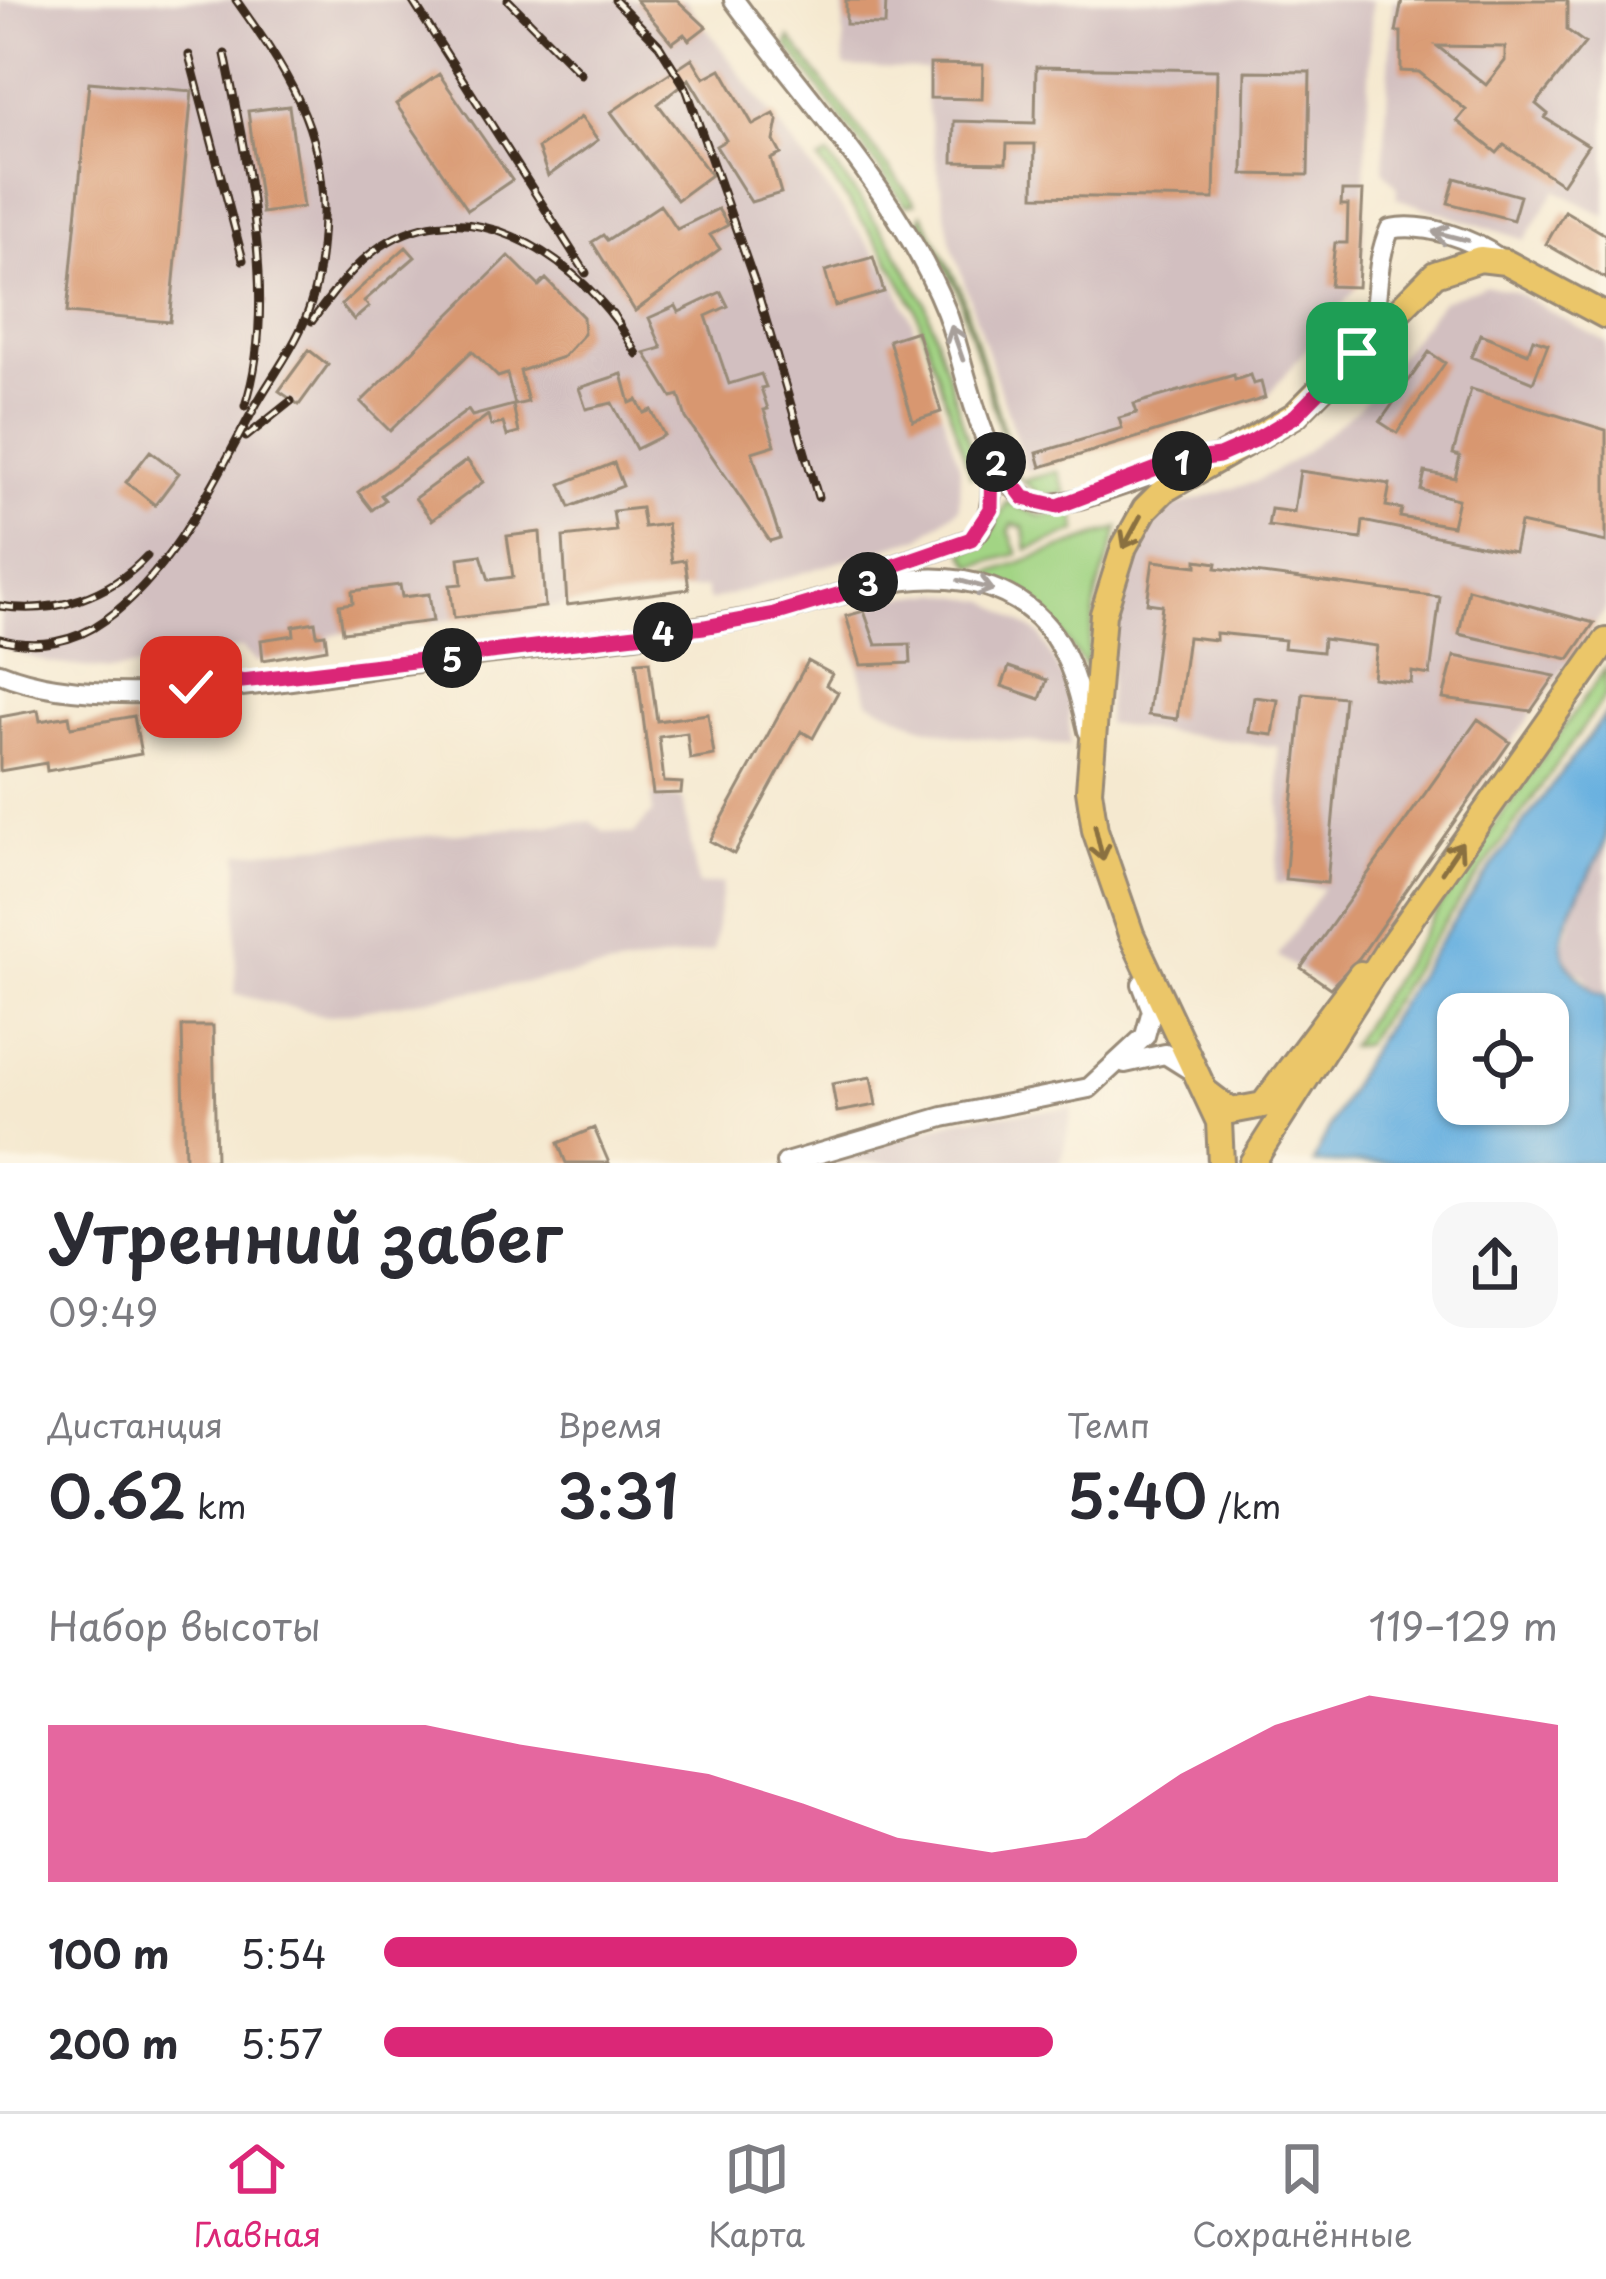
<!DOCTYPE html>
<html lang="ru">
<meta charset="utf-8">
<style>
body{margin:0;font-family:"Playpen Sans",sans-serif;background:#f7f7f7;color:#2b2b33;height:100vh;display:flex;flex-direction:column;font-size:45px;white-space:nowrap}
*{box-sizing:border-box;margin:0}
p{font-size:39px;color:#7c7c81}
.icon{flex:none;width:66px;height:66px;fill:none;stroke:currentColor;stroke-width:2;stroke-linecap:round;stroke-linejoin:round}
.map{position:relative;height:1163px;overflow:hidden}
.panel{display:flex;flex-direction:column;background:#fff;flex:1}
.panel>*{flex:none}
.controls{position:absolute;left:1437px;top:993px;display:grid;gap:24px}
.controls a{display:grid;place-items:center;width:132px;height:132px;border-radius:24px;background:#fff;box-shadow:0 3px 9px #0004;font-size:60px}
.pin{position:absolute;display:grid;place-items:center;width:102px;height:102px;color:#fff;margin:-51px;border-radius:24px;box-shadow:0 6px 18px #0006}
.km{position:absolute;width:60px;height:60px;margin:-30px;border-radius:50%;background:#222;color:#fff;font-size:33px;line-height:60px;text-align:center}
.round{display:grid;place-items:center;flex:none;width:126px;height:126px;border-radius:36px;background:#f7f7f7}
.overview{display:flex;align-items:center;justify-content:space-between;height:204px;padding:0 48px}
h1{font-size:66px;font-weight:600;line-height:90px}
.metrics{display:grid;grid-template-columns:repeat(3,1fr);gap:18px;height:204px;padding:12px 48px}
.metrics div{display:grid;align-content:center}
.metrics b{font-size:60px;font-weight:600}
.metrics small{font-size:33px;font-weight:400}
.metrics p{font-size:33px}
.chart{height:336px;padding:24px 48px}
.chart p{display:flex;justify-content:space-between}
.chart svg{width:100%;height:216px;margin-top:12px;fill:#db2777;opacity:.7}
ul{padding:0 48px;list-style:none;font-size:39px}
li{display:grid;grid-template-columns:192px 144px 1fr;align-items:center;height:90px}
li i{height:30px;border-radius:15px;background:#db2777}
.menu{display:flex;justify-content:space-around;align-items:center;height:168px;border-top:3px solid #e1e1e2;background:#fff;font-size:33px;color:#7c7c81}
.menu a{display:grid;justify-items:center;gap:6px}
.menu .current{color:#db2777}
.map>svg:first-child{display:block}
.industrial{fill:#d2bfc0}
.green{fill:#a2d484;stroke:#6e7f51;stroke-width:3}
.water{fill:#69b1e0;stroke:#526e7f;stroke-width:3;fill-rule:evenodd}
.building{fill:#d8976f;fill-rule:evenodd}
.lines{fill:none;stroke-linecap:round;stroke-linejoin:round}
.minor-casing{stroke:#988a77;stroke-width:24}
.major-casing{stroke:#988a77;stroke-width:30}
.minor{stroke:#fff;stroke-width:18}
.major{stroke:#ebc669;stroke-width:24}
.rail-casing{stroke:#3b2a1e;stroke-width:9}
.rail{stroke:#fcf5e5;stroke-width:4.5;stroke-dasharray:14;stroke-linecap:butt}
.oneway{stroke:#a79f9a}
.oneway2{stroke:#8a7040}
.route-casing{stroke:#fff;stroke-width:24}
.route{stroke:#db2777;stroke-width:15}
</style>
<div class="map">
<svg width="1606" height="1163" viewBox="0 0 1606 1163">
<rect width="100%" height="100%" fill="#fcf5e5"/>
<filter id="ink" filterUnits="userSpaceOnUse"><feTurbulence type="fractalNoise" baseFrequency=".00833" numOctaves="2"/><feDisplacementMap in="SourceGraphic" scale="24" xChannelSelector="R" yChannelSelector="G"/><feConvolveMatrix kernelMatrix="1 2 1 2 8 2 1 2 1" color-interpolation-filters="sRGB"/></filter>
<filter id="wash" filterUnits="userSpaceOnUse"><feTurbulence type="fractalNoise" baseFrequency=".004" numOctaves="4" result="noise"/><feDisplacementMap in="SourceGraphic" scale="48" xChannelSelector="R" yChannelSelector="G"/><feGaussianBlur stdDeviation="2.7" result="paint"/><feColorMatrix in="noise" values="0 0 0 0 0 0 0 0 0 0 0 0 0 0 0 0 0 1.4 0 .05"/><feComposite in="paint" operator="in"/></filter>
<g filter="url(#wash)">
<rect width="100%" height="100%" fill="#f5e9d0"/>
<path class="industrial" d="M0,0H685L891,274L912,321L960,467L959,508L921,537L709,601L705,588L330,635L329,652L256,662L241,648L171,665L108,670L49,663L0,647Z
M843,0H1372L1361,282L1265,399L1027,471L950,240L926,101V70L844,67Z
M1393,0H1606V217L1556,190L1525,240L1396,198L1398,187L1383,171Z
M1486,285L1513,291L1606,342V609L1334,993L1278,956L1323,888L1275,883L1281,817L1278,747L1106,724L1116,606L1138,536L1159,511L1255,482L1297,458L1359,407L1443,300Z
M939,593L988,601L1040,635L1068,689L1070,746L955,735L920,726L868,701L845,616L894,598Z
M652,795L683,799L698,885L723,883L713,951L327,1016L235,994L239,853L591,821L604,831L634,834L652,812Z
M1606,841V995L1595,992L1584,975L1571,967L1563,948L1575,902Z
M1073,1108L1061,1163H816L963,1118Z"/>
<path class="green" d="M790,38L915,203L906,205L787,45Z
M828,156L892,244L925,302L978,472L971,476L915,307L884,251L819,161Z
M922,214L960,288L1018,477L1023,481L1058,471L1066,494L1040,495L1014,474L957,289L919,221Z
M1007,502L1040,516L1074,512L1077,531L1027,550L1024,527L1013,524L1009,531L1018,554L973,566L964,553L992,531Z
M1119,528L1097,592L1086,667C1047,617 1047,601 980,576Z
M1606,668V695L1424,952L1364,1045L1350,1046L1478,848Z"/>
<path class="water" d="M1606,714C1606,753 1606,797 1606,836C1601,867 1550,924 1565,958C1569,969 1587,984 1595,992L1606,995V1163H1313C1380,1010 1505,847 1606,714ZM1458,1014H1548V1104H1458Z"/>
<g id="blocks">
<path class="building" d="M636,0H677L706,27L689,40L684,34L672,43Z
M846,0H886L885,25L846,24Z
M1402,0H1567V30L1585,43L1536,104L1548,114L1545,118L1588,145L1562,184L1504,145L1497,153L1457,121L1466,110L1419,72L1401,71V32H1396ZM1437,46L1505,47V61L1486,85Z
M692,58L704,78L721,69L753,125L774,114L778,121L774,141L781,154L771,159L781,193L751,202L716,146L726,140L689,79L658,104L711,175L677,200L611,112Z
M930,64L983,65L982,99L930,98Z
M1036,67L1217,70L1214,199L1034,196L1035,144H1007L1006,163L953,162L954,121L1035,123Z
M1245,71L1310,72L1308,175L1243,174Z
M439,74L512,180L468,210L396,104Z
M89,82L192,91L170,322L67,313Z
M289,106L303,207L262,213L248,111Z
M581,117L598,140L548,176L538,148Z
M1455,178L1520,196L1513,220L1448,203Z
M1342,191H1363L1358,287L1330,286L1335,243H1347L1348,205H1341Z
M660,205L677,229L718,209L728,225L710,235L720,249L635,311L592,242L603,235L607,240Z
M1565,211L1606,235V279L1546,244Z
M406,247L415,257L364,301L369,307L354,320L341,305Z
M509,256L539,286L546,279L583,317L584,334L563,357L520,371L528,402L515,405L507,374L498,377L472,351L390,431L361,402Z
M873,257L884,292L835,306L825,271Z
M721,292L728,306L706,316L729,384L761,374L766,387L761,388L768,409L764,410L775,445L752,452L780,538L770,541L686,418L679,395L672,397L645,353L662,348L649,318L676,306L679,312Z
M917,331L941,412L913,421L889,340Z
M1480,334L1528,353L1533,339L1548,344L1533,382L1471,357Z
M309,350L328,365L299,405L279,391Z
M1429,352L1445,363L1397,433L1380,422Z
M622,374L630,403L637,400L644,413L651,410L664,435L636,449L612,403L586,409L579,388Z
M1234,375L1235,380L1250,375L1253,384L1261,382L1265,398L1041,467L1037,453L1122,428L1119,418L1137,413L1134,404Z
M1471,389L1606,430V542L1520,523L1514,552L1363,521L1361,539L1268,526L1271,509L1294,512L1300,471L1390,484L1386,506L1402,509L1400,517L1452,526L1458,499L1421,490L1425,472L1455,478L1460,456L1453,454Z
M513,405L519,433L507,436L503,423L491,426L488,415L381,495L385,500L372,510L358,492L468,410L472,416Z
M150,451L179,473L155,505L126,482Z
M467,460L483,482L432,520L415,498Z
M614,463L623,486L570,507L561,484Z
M641,508L644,527L667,524L672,562L685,560L689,589L567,605L563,537L616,531L613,511Z
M540,532L545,607L454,618L450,585L462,584L459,558L481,555L489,580L513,577L507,536Z
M1197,560L1217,563L1216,568L1440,597L1430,675L1412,672L1411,683L1373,678L1377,646L1323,639L1322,652L1284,648L1285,640L1216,633V640L1188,637L1177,719L1148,715L1162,605L1147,603L1153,561L1197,566Z
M400,585L402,597L429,594L433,621L343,632L339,605L353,603L352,591Z
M1468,589L1594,623L1569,659L1459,634Z
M864,611L876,645L910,644L911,663L861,665L846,616Z
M315,622L317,635L325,634L327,649L263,660L261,640L294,635L293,626Z
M1454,656L1555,676L1531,711L1443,699Z
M649,661L657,721L708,714L714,755L690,759L687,733L659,737L664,782L682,783L681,793L653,794L636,662Z
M808,661L832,674L826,685L838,692L813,738L801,731L734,854L710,841Z
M1009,667L1047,680L1040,699L1002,686Z
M1303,693L1344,697L1327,883L1285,879Z
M1254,697L1278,700L1273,735L1249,732Z
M38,710L40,721L69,716L71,727L134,716L141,754L47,771L46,763L0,771V717Z
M1478,719L1510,742L1359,958L1330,988L1301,968Z
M182,1026H213L216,1160L185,1161Z
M871,1077L876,1105L837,1112L832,1084Z
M594,1128L609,1163H566L558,1143Z"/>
</g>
</g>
<g filter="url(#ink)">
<use href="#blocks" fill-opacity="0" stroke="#988a77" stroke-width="3"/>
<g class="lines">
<g class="minor-casing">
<path id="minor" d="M734,0C806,99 900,196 946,311C965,359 983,488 1038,503C1071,512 1169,463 1214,457
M1370,337C1380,299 1374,264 1390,229C1426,222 1472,239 1500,259
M862,587L884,569L971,539C996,517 992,491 991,460
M0,673C111,719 314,674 434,660C540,647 646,637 751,618C829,603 911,559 991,588C1059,613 1074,668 1088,731
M1125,1063L1165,1054L1192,1071
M786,1163L943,1117L1089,1088L1145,1036L1152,1010L1142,984"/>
</g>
<g class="major-casing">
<path id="major" d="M1206,1092L1231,1111L1263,1105L1361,974
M1221,1163L1219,1122L1131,934L1095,830L1089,790L1103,614L1124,547L1145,509L1164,490L1295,415L1435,274L1480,259L1505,262L1606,316
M1252,1163L1386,953L1606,641"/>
</g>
<use href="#minor" class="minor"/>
<use href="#major" class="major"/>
<g class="rail-casing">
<path id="rail" d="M412,0L586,273
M508,0L581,74
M615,0L659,45L686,88L755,283L818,497
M225,54C246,158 279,304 245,406
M189,55L243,260
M612,313L637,354
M312,321C332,294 353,265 381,246C468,188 567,253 619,324
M246,437L291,401
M0,606C54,615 110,596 147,556
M0,639C36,649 74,643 105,620C175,570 216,477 257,403C272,377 291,352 303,324C318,292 322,251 323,216C325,127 285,69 236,0"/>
</g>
<use href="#rail" class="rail"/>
</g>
<defs><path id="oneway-shaft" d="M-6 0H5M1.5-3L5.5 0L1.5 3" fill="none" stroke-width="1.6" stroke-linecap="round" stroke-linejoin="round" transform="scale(3)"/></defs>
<g class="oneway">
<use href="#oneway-shaft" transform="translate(1450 236) rotate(-166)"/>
<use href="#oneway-shaft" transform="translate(957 343) rotate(-109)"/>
<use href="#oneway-shaft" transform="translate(976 585) rotate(15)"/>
</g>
<g class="oneway2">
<use href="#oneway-shaft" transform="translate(1132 532) rotate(118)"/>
<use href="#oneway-shaft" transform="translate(1099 843) rotate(77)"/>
<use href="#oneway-shaft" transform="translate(1452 857) rotate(-56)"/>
</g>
</g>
<g class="lines" filter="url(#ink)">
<g class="route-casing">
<path id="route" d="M191,687L704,627L774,614L861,588L884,569L971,539L991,509L992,455L1024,498L1058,506L1175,462L1219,456L1253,441L1295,416L1357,353"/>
</g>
<use href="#route" class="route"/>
</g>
</svg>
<div class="controls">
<a><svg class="icon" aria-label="locate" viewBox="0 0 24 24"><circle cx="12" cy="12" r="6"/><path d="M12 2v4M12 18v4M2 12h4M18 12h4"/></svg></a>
</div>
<div class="pin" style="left:1357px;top:353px;background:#1e9e55"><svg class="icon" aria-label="arrive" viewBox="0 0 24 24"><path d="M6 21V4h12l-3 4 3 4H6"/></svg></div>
<div class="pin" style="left:191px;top:687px;background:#d93025"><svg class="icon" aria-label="check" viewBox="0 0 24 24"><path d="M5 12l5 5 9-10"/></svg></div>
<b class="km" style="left:1182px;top:461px">1</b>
<b class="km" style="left:996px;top:462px">2</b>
<b class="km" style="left:868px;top:582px">3</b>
<b class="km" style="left:663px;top:632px">4</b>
<b class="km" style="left:452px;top:658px">5</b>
</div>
<section class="panel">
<div class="overview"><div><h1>Утренний забег</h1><p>09:49</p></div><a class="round"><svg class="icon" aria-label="share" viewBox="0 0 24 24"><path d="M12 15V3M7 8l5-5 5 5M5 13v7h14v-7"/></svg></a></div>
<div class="metrics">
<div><p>Дистанция</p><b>0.62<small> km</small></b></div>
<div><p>Время</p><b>3:31</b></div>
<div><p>Темп</p><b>5:40<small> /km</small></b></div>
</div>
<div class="chart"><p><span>Набор высоты</span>119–129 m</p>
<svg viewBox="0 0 160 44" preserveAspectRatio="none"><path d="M0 44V12L10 12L20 12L30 12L40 12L50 16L60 19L70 22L80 28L90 35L100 38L110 35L120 22L130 12L140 6L150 9L160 12V44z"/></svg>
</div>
<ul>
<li><b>100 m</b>5:54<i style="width:59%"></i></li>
<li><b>200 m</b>5:57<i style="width:57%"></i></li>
</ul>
</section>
<nav class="menu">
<a class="current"><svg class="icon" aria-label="home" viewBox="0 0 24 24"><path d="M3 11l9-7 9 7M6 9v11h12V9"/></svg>Главная</a>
<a><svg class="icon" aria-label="map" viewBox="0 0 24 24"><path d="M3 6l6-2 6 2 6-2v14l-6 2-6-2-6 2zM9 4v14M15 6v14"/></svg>Карта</a>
<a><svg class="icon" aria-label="saved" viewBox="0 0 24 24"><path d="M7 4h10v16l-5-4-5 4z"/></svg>Сохранённые</a>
</nav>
